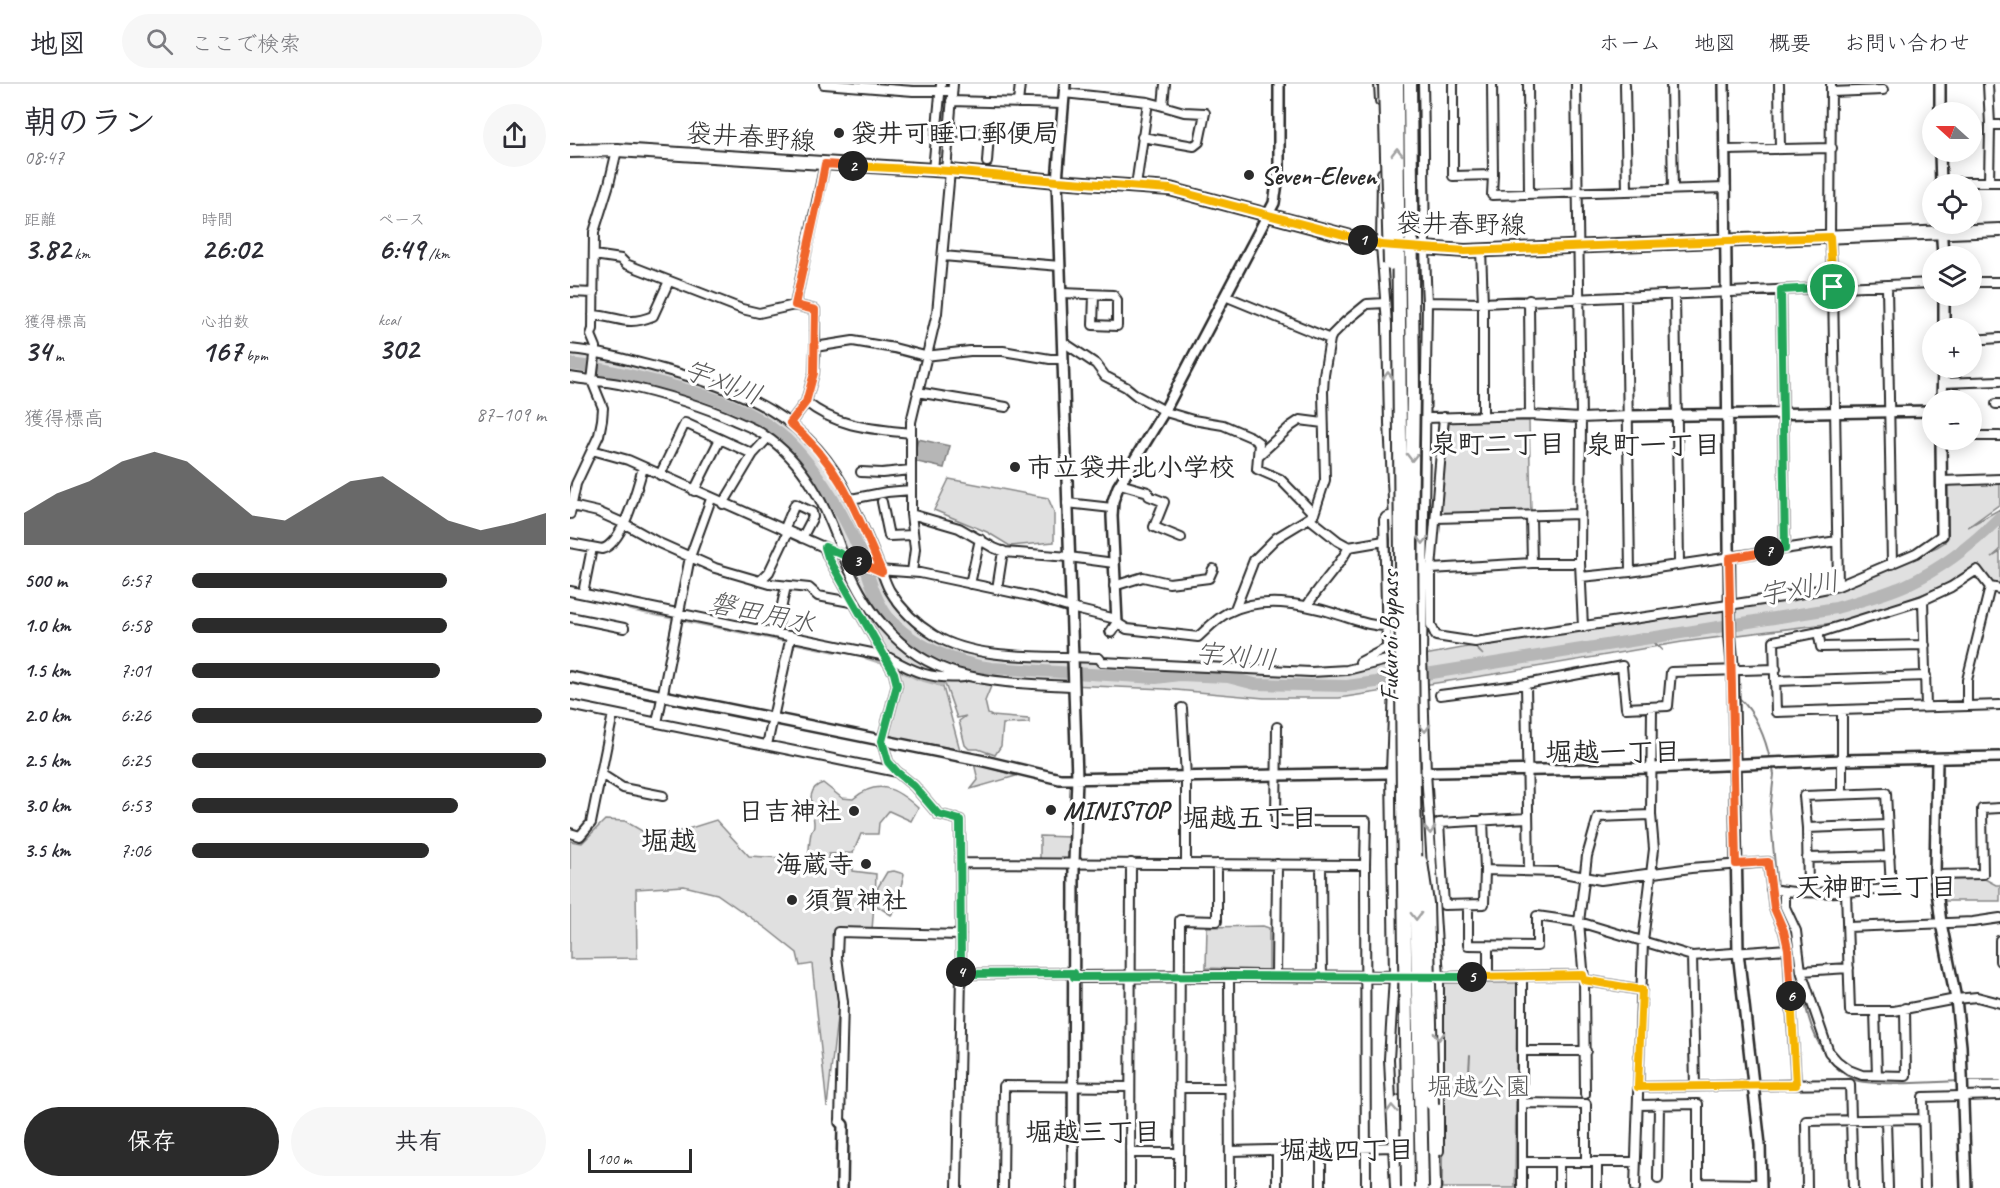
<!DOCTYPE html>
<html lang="ja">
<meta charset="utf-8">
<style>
body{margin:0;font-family:Caveat,"Klee One",sans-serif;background:#f7f7f7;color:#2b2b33;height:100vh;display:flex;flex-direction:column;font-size:22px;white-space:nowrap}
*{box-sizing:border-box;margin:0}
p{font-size:20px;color:#7c7c81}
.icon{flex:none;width:33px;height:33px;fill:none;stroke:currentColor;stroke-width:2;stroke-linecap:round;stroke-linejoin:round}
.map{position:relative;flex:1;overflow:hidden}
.side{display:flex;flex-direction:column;background:#fff;width:570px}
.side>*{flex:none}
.needle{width:39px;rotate:291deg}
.fabs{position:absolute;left:1352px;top:18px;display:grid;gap:12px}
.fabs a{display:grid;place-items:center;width:60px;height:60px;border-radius:50%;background:#fff;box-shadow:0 3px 15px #0003;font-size:30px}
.scale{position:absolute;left:18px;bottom:15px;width:104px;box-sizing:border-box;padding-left:6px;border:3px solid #2b2b2b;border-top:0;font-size:16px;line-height:21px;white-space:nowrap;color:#2b2b2b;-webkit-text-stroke:4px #fff;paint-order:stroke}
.pin{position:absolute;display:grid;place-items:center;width:51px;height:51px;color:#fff;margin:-26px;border:3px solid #fff;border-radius:50%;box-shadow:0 2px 6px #0007}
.km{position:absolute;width:30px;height:30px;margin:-15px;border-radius:50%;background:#222;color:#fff;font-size:16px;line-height:30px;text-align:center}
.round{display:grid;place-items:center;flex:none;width:63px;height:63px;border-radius:32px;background:#f7f7f7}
.summary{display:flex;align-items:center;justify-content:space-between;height:102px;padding:0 24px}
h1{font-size:33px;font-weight:700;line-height:45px}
.figures{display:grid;grid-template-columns:repeat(3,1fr);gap:9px;height:102px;padding:6px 24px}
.figures div{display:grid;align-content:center}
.figures b{font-size:30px;font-weight:700}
.figures small{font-size:16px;font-weight:400}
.figures p{font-size:16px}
.chart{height:168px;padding:12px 24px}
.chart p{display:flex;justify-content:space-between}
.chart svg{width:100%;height:108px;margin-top:6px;fill:#2b2b2b;opacity:.7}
.action{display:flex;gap:12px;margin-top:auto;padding:12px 24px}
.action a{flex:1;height:69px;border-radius:36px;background:#2b2b2b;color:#fff;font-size:24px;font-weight:700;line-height:69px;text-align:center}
.action a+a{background:#f7f7f7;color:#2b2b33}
ul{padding:0 24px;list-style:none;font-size:20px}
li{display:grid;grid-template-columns:96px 72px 1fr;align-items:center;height:45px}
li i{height:15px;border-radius:8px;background:#2b2b2b}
header{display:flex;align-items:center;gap:36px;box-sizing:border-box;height:84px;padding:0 30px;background:#fff;border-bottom:2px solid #e1e1e2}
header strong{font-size:28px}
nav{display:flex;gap:33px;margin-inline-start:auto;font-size:21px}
.search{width:420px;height:54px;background:#f7f7f7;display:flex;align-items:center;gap:15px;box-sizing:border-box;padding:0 21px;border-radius:33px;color:#7c7c81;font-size:22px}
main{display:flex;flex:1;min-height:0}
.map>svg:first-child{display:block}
.green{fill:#e0e0e0;stroke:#868686;stroke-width:1.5}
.water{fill:#b6b6b6;stroke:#7e7e7e;stroke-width:1.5}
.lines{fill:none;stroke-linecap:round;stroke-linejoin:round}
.stream{stroke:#7e7e7e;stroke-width:2}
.canal{stroke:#b6b6b6;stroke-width:8}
.river{stroke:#b6b6b6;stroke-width:12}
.minor-casing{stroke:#2b2b2b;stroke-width:12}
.tertiary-casing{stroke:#2b2b2b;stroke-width:14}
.primary-casing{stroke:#2b2b2b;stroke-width:16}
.trunk-casing{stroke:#2b2b2b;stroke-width:16}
.minor{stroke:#fff;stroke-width:8}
.tertiary{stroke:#fff;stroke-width:9}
.primary{stroke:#fff;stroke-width:12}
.trunk{stroke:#fff;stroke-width:12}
.minor-bridge-casing{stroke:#2b2b2b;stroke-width:12;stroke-linecap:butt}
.trunk-bridge-casing{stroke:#2b2b2b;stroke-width:16;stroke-linecap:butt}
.minor-bridge{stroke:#fff;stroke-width:8}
.trunk-bridge{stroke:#fff;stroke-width:12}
.oneway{stroke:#a0a0a0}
.split-1-casing{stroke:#fff;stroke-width:12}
.split-2-casing{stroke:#fff;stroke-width:12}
.split-3-casing{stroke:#fff;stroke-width:12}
.split-4-casing{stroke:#fff;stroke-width:12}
.split-5-casing{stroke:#fff;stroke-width:12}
.split-6-casing{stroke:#fff;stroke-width:12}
.split-7-casing{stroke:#fff;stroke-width:12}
.split-8-casing{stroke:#fff;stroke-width:12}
.split-1{stroke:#f5b400;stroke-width:8}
.split-2{stroke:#f5b400;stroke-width:8}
.split-3{stroke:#f0652b;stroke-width:8}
.split-4{stroke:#22a559;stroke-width:8}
.split-5{stroke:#22a559;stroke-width:8}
.split-6{stroke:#f5b400;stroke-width:8}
.split-7{stroke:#f0652b;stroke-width:8}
.split-8{stroke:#22a559;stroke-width:8}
.poi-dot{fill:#2b2b2b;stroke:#fff;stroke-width:2}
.labels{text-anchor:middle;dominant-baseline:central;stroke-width:6;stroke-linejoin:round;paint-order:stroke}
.poi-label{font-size:26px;font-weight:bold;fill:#2b2b2b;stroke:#fff;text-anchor:start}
.street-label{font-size:26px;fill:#2b2b2b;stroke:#fff}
.park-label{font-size:26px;fill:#585858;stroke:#fff}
.water-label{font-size:27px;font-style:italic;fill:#5c5c5c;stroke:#fff}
.neighbourhood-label{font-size:27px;font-weight:bold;fill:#2b2b2b;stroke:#fff}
.quarter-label{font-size:28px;font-weight:bold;fill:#2b2b2b;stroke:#fff}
</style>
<header>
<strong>地図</strong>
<div class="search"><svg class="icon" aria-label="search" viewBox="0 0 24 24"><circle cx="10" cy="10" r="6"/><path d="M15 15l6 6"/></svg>ここで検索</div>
<nav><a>ホーム</a><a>地図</a><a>概要</a><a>お問い合わせ</a></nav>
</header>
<main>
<section class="side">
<div class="summary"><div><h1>朝のラン</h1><p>08:47</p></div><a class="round"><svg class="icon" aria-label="share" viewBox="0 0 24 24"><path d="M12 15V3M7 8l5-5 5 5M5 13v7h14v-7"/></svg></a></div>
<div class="figures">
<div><p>距離</p><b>3.82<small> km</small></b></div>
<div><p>時間</p><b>26:02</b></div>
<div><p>ペース</p><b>6:49<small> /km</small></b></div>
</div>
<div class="figures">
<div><p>獲得標高</p><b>34<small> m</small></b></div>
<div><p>心拍数</p><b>167<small> bpm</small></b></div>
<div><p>kcal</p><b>302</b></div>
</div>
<div class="chart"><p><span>獲得標高</span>87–109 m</p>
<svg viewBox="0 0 160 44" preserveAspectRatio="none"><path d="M0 44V31L10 23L20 18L30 10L40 6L50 10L60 21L70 32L80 34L90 26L100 18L110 16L120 25L130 34L140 38L150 35L160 31V44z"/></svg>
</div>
<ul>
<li><b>500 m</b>6:57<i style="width:72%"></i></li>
<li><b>1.0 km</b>6:58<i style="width:72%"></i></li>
<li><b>1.5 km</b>7:01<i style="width:70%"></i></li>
<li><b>2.0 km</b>6:26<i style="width:99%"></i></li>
<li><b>2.5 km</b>6:25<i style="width:100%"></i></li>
<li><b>3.0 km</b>6:53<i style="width:75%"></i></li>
<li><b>3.5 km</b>7:06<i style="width:67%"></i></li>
</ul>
<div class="action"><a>保存</a><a>共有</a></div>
</section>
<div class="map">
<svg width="1430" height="1104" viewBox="0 0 1430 1104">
<rect width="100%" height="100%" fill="#fff"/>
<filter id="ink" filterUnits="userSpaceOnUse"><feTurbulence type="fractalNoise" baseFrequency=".0167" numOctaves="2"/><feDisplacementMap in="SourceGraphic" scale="12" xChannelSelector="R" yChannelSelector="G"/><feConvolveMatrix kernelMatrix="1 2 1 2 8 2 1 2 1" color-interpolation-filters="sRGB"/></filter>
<g filter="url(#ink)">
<path class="green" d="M0,268L19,270L150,303L222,341L269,395L319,506L335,527L390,565L532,580L783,588L822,577L903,562L913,571L900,557L1060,536L1160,526L1268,502L1367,463L1375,458V401L1377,399L1430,398V420L1398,443L1430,425V466L1422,473L1430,468V502L1422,500L1410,483L1400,491L1288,536L1112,558L931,589L769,614H694L595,605L450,599L422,600L415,617L418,630L422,632L459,635V639L433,640L431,662L425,671L408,665H399L395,661L389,637L396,632L387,634L374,597L403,593L371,594L316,572L288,519L297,520C281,477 256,415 227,380C181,324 68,307 0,290Z
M883,337H959L961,428L872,429L869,427L879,340Z
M379,395L478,414L484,428V458L440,462L417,448L364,426Z
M326,585L373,603L390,666L317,652L331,602Z
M404,679L446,692L401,705L408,696Z
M253,699L272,714L283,715C308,694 326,704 348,724L341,737L319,727L309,739L308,750H291L283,769L259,770L256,780L283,782V787L306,790L305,815L308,803L317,788L324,787L334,790L330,807L331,818L321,831L304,820L302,846L267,844L262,851L271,898L257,1023L242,880L230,882L227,869L197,845L147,810L114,802L66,805L67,874L0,875V757L12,759L35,736L55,737L77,750L105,749L146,736L179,772L213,774L232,779L244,780L238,778C239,769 239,758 241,749C243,743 244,747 244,740C244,726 233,705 253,699Z
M470,752L500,753L499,775H470Z
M1380,793L1413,794L1426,801H1430V817H1375L1373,799Z
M693,842L699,844V886L636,884L637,843Z
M874,899H947L945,1104H872Z"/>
<path class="water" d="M348,355L380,362L374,384L343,377Z"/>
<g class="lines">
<path class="stream" d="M1079,553L1092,566
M1169,614C1185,628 1196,655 1200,676
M1202,681L1204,690L1200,727L1207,804
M1208,809C1210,824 1218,838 1222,853C1232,898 1235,972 1283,995C1299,1003 1367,998 1388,997
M900,971L899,988L906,995L918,998
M1394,997H1430"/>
<path class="canal" d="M60,523L266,565
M298,572L322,580L350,593L372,599"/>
<path class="river" d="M0,280C26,283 51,289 76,295C124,307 179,321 217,356C249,387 273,429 291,470C299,491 304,515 318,533C340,561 388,580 422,584L586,594L609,591L658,593L685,600L777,602L806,598L1266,524C1289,517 1314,511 1336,501C1371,485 1403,460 1430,433"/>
<g class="minor-casing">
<path id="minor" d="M254,0L343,7H382
M809,0L810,17
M853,0C855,73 853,146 857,218L852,573L856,688L869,893V1067
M883,0V92L923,91L922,111L1156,104
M922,0L923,91
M958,0L959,110
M1006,0L1011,334L1010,479L1013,543
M1055,0L1057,107
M1101,0L1103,105
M1209,0L1210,65
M1261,0L1260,153L1263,203L1268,502
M1418,0L1420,41H1430
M1261,8L1313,6
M494,9L578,18L593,22
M381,17L493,20
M448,19L450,0
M379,47L419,50L417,78
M572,53L624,62L629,58L635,29L614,28L593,22L595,0
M1156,66L1262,64
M363,86L371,0
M376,87L383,0
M812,89L811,161L817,240L819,339L825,455V574L821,688L824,893L819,975L825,1104
M1371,98H1430
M1419,98L1420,41
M566,102L578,18
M911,166L913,219V332
M24,171L51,175L56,180L172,225L189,229L225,221L245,226V263
M373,172L490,182
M1401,198H1430
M1317,202L1322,480
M1211,206L1215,465
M0,208L24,209
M491,209L543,211L547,216V242L523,241L524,211
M1105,211L1109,479
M655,212L760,255
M1056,212L1060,488
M959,216L960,331
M857,218L913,219L1362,199
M225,221L255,80
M23,231C51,233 55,243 83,232L99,197
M1401,256L1430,254
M493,258L526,280L535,292L556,303L567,312L599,329L623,336L653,341L681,353L689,359L687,385L710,395L744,430
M0,265C31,268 59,276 89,284C171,306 242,332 280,415C291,437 300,459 309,481C313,489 315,499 320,507C331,525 346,540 364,551C408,578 479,571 529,574L532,578L741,588L777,586L825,574
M0,293C16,296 33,297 49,300C89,309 129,320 166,337C175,341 186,345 194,351C234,377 256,422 271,465C291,522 327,572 387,589C425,600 465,600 504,602
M1372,299L1430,297
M347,308L436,323
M236,318C266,343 303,345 340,349
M1426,320H1430
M874,333L861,485V541L866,552L905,558L1213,513L1268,502L1346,469L1372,451
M856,334L960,331L1011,334L1059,332
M220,339L236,318L244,289L245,263L283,257L324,264L355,272L400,267H433L480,275H493
M1401,352H1430
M22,366L58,376L258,465
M689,371L721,342L730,336L753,339
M291,388L312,389L341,386
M90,391L115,339L183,370
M1372,397L1430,395
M550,400L578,408L579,412L594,418L584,443L611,454
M124,407L150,355
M281,415L317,408L341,406
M312,418L319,452L343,451
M497,419L542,424
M153,420L183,370L195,357
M2,422L28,428L55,440L89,459L145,484L200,500L239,504L248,512L286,519
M0,430L6,400L29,351L32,336L33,324L22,297L26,263L21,251L23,245L24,148L39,100L47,66
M341,430L389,444L424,464L434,468L499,473L544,479
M961,432L962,479
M739,434L768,457L779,463L814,457
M866,434L1010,430
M214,446L225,420L242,428L243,433L232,454
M0,459L32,465C54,459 67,403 73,384
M254,463L258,473L324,589L327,601L312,657L318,678L327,688L344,702L368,730L390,736L391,890L387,1104
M861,485L962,479H1010
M308,486L350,489L464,513L501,524L546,535
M342,488L345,465L341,430V338L367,229L380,87
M1011,493L1060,488L1267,457
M190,497L199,488L218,448
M400,500L410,455
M544,502L573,493L599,499L639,494L643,485
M427,505L433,467
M0,507L316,572C344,588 362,596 394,593
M13,509L22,464
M1353,516L1254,547L1204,557L1206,628L1430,621
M737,522C750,500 767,486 779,463
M665,525L684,476L706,454L739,434L744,430L755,396L753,308L754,291L760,255L762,251L775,238L797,220L815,219
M0,533L54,544
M547,539L557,545L628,553C637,545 646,535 657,529C689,512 733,519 766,530C783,535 801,543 819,542
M1248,548L1251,563L1355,561
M206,549L216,502
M790,578L817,564L814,436L816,433L824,431
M1206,597L1356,592
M956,600L959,786
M870,611L956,600L1052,582L1056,624L1098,622L1101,588L1206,585
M0,621L327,688
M1397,622V596L1420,503
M1356,623L1353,516L1381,503L1407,486L1420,503L1430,505
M612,624L616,693V780
M1272,626V709
M87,639L120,473L141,415
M707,643L706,737H796L795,781
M197,661L221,552
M31,690L53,704L93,712
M913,736L915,786L914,820L874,821L869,739L957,734
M1237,744L1317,741
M0,749L10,752L21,739L43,630
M1237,774L1320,772
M390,779L795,781L796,1104
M751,781L752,893
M915,786L988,788L1031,796L1121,784L1198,778L1204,824L1214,847L1218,865L1226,1001
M1365,791L1413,790L1412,725L1430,724
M1201,805C1239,812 1281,807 1321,805L1316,709L1234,712L1237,744L1238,807
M1276,807L1280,927H1324L1386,915L1407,913L1430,919
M1214,808V821L1226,847L1231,887L1279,884
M898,821V861L967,862V832L1009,838L1122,872L1218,865
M1278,843L1403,838L1430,834
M1430,856V877
M918,862V893
M1122,872L1125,1002
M1231,887L1255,957L1259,968L1267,977L1279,986L1292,991L1336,992L1335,924
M391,890L504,889
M659,892L660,1104
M706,892L707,780
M869,893L1013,891
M952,893V1104
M1014,896L1072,906
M1305,927L1307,991
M952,967H1016
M1069,1003L1280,1000L1283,1104
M609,1004H660
M1015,1010L1014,896L1009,838L1017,772L1028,733L1081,731
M952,1019L1016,1020V1078
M1068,1021L1128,1020V1104
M1316,1036L1318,1104
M270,1038L273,918L267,873L268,848L391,851
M751,1065V1104
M661,1067L824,1063
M560,1069H609
M952,1078H1065
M989,1078V1104
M1027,1078V1104
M1088,1095L1089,1020
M1128,1099L1191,1100
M433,1104L434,1002L560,1003
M560,1104L561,779
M609,1104L610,836L647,837V780
M707,1104V1066
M1065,1104L1073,857L1084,765L1081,731L1082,623
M1237,1104L1236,1037L1353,1035
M1355,1104L1353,1013L1430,1011"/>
</g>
<g class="tertiary-casing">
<path id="tertiary" d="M495,0L487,97L507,694L504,778L503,1104
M1154,0L1160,551L1163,586L1168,868L1190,1061L1191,1104
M1370,0V28
M1370,68L1371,100
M1371,140L1373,172
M1374,212V244
M1372,316L1373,284
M1059,332L1362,327
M1371,356L1372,451
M541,548L547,539L542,432L543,417L548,403L595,326L704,119L709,86V0
M0,593L414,677L490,695L1083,684L1273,676L1430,673
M1367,676L1365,791L1371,839L1386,915L1391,962L1396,1104
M504,893L659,892L840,893
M270,1038L273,1041L272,1104"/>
</g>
<g class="primary-casing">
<path id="primary" d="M0,67L47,66L380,87L487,97L600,105L811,161L895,167L1430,146"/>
</g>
<g class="trunk-casing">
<path id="trunk" d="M830,1018L832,1104
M862,1020L864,1104"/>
</g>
<use href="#minor" class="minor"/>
<use href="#tertiary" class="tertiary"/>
<use href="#primary" class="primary"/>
<use href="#trunk" class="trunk"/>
<g class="minor-bridge-casing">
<path id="minor-bridge" d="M260,466L308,486"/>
</g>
<g class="trunk-bridge-casing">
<path id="trunk-bridge" d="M815,0L820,180
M827,0L833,714L838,1104
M840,0L843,306L841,459L843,660L852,1104
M851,778L857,819L862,1020"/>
</g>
<use href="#minor-bridge" class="minor-bridge"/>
<use href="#trunk-bridge" class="trunk-bridge"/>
</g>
<defs><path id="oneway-chevron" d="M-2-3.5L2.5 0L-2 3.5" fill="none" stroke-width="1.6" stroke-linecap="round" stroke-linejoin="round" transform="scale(1.5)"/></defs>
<g class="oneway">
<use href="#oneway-chevron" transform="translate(827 68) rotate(-90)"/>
<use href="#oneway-chevron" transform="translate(818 292) rotate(-91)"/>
<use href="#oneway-chevron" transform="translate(842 373) rotate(91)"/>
<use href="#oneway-chevron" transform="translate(853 456) rotate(91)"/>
<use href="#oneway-chevron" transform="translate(855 644) rotate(88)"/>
<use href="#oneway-chevron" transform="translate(860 746) rotate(86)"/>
<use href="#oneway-chevron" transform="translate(846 832) rotate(89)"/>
<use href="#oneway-chevron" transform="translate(869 952) rotate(89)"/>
<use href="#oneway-chevron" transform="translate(822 1025) rotate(-93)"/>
</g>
</g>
<g class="lines" filter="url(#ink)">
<g class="split-1-casing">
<path id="split-1" d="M793,156L811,161L895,167L1260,153L1263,203"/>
</g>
<g class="split-2-casing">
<path id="split-2" d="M283,82L380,87L487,97L600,105L793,156"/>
</g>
<g class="split-3-casing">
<path id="split-3" d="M283,82L255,80L249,112L225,221L245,226L244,289L236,318L220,339C270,380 287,430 312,488L287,477"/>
</g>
<g class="split-4-casing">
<path id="split-4" d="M287,477L255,463L258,473L324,589L327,601L312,657L318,678L327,688L344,702L368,730L390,736L391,888"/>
</g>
<g class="split-5-casing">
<path id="split-5" d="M391,888V890L504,889V893L659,892L902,893"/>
</g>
<g class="split-6-casing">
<path id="split-6" d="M902,893L1013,891L1014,896L1072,906L1068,1003L1226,1001L1221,912"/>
</g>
<g class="split-7-casing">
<path id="split-7" d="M1199,467L1159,474C1161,576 1164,678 1166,780L1198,778L1204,824L1214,847L1218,865L1221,912"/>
</g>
<g class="split-8-casing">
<path id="split-8" d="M1199,467L1215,465L1211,206L1263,203"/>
</g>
<use href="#split-1" class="split-1"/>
<use href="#split-2" class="split-2"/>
<use href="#split-3" class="split-3"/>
<use href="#split-4" class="split-4"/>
<use href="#split-5" class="split-5"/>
<use href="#split-6" class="split-6"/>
<use href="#split-7" class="split-7"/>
<use href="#split-8" class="split-8"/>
</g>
<g class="poi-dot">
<circle cx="269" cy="49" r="6"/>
<circle cx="679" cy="91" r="6"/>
<circle cx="445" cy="383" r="6"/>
<circle cx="481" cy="726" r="6"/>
<circle cx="284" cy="727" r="6"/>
<circle cx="296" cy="780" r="6"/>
<circle cx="222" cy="816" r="6"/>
</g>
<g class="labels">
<g class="poi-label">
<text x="281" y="49">袋井可睡口郵便局</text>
<text x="691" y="91">Seven-Eleven</text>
<text x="457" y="383">市立袋井北小学校</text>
<text x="493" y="726">MINISTOP</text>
<text x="272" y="727" text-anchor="end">日吉神社</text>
<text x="284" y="780" text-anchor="end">海蔵寺</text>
<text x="234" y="816">須賀神社</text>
</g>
<g class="street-label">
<text transform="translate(181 53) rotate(4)">袋井春野線</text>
<text transform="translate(891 140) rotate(1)">袋井春野線</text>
<text transform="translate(819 552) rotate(-90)">Fukuroi Bypass</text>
</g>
<g class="park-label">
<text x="909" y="1002">堀越公園</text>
</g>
<g class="water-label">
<text transform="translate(153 298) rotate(21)">宇刈川</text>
<text transform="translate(1229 504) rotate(-11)">宇刈川</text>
<text transform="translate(192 529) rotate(12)">磐田用水</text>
<text transform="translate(666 572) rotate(5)">宇刈川</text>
</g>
<g class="neighbourhood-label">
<text x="928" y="360">泉町二丁目</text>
<text x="1083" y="361">泉町一丁目</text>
<text x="1043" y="668">堀越一丁目</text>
<text x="680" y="734">堀越五丁目</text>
<text x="1306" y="803">天神町三丁目</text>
<text x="523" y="1048">堀越三丁目</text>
<text x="777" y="1066">堀越四丁目</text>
</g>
<g class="quarter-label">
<text x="99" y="756">堀越</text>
</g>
</g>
</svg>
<div class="fabs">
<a><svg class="needle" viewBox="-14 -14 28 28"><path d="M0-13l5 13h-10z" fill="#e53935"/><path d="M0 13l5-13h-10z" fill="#7c7c81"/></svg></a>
<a><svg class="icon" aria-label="locate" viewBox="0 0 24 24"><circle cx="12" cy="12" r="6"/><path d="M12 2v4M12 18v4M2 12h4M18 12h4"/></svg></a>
<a><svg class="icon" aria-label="layers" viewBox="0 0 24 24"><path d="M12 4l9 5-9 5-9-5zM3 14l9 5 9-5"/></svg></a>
<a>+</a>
<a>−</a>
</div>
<div class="scale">100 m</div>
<div class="pin" style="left:1263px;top:203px;background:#1e9e55"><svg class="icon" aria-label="arrive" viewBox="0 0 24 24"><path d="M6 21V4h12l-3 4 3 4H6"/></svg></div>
<b class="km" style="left:793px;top:156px">1</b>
<b class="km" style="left:283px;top:82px">2</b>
<b class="km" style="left:287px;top:477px">3</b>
<b class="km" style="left:391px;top:888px">4</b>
<b class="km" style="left:902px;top:893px">5</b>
<b class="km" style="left:1221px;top:912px">6</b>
<b class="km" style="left:1199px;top:467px">7</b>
</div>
</main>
